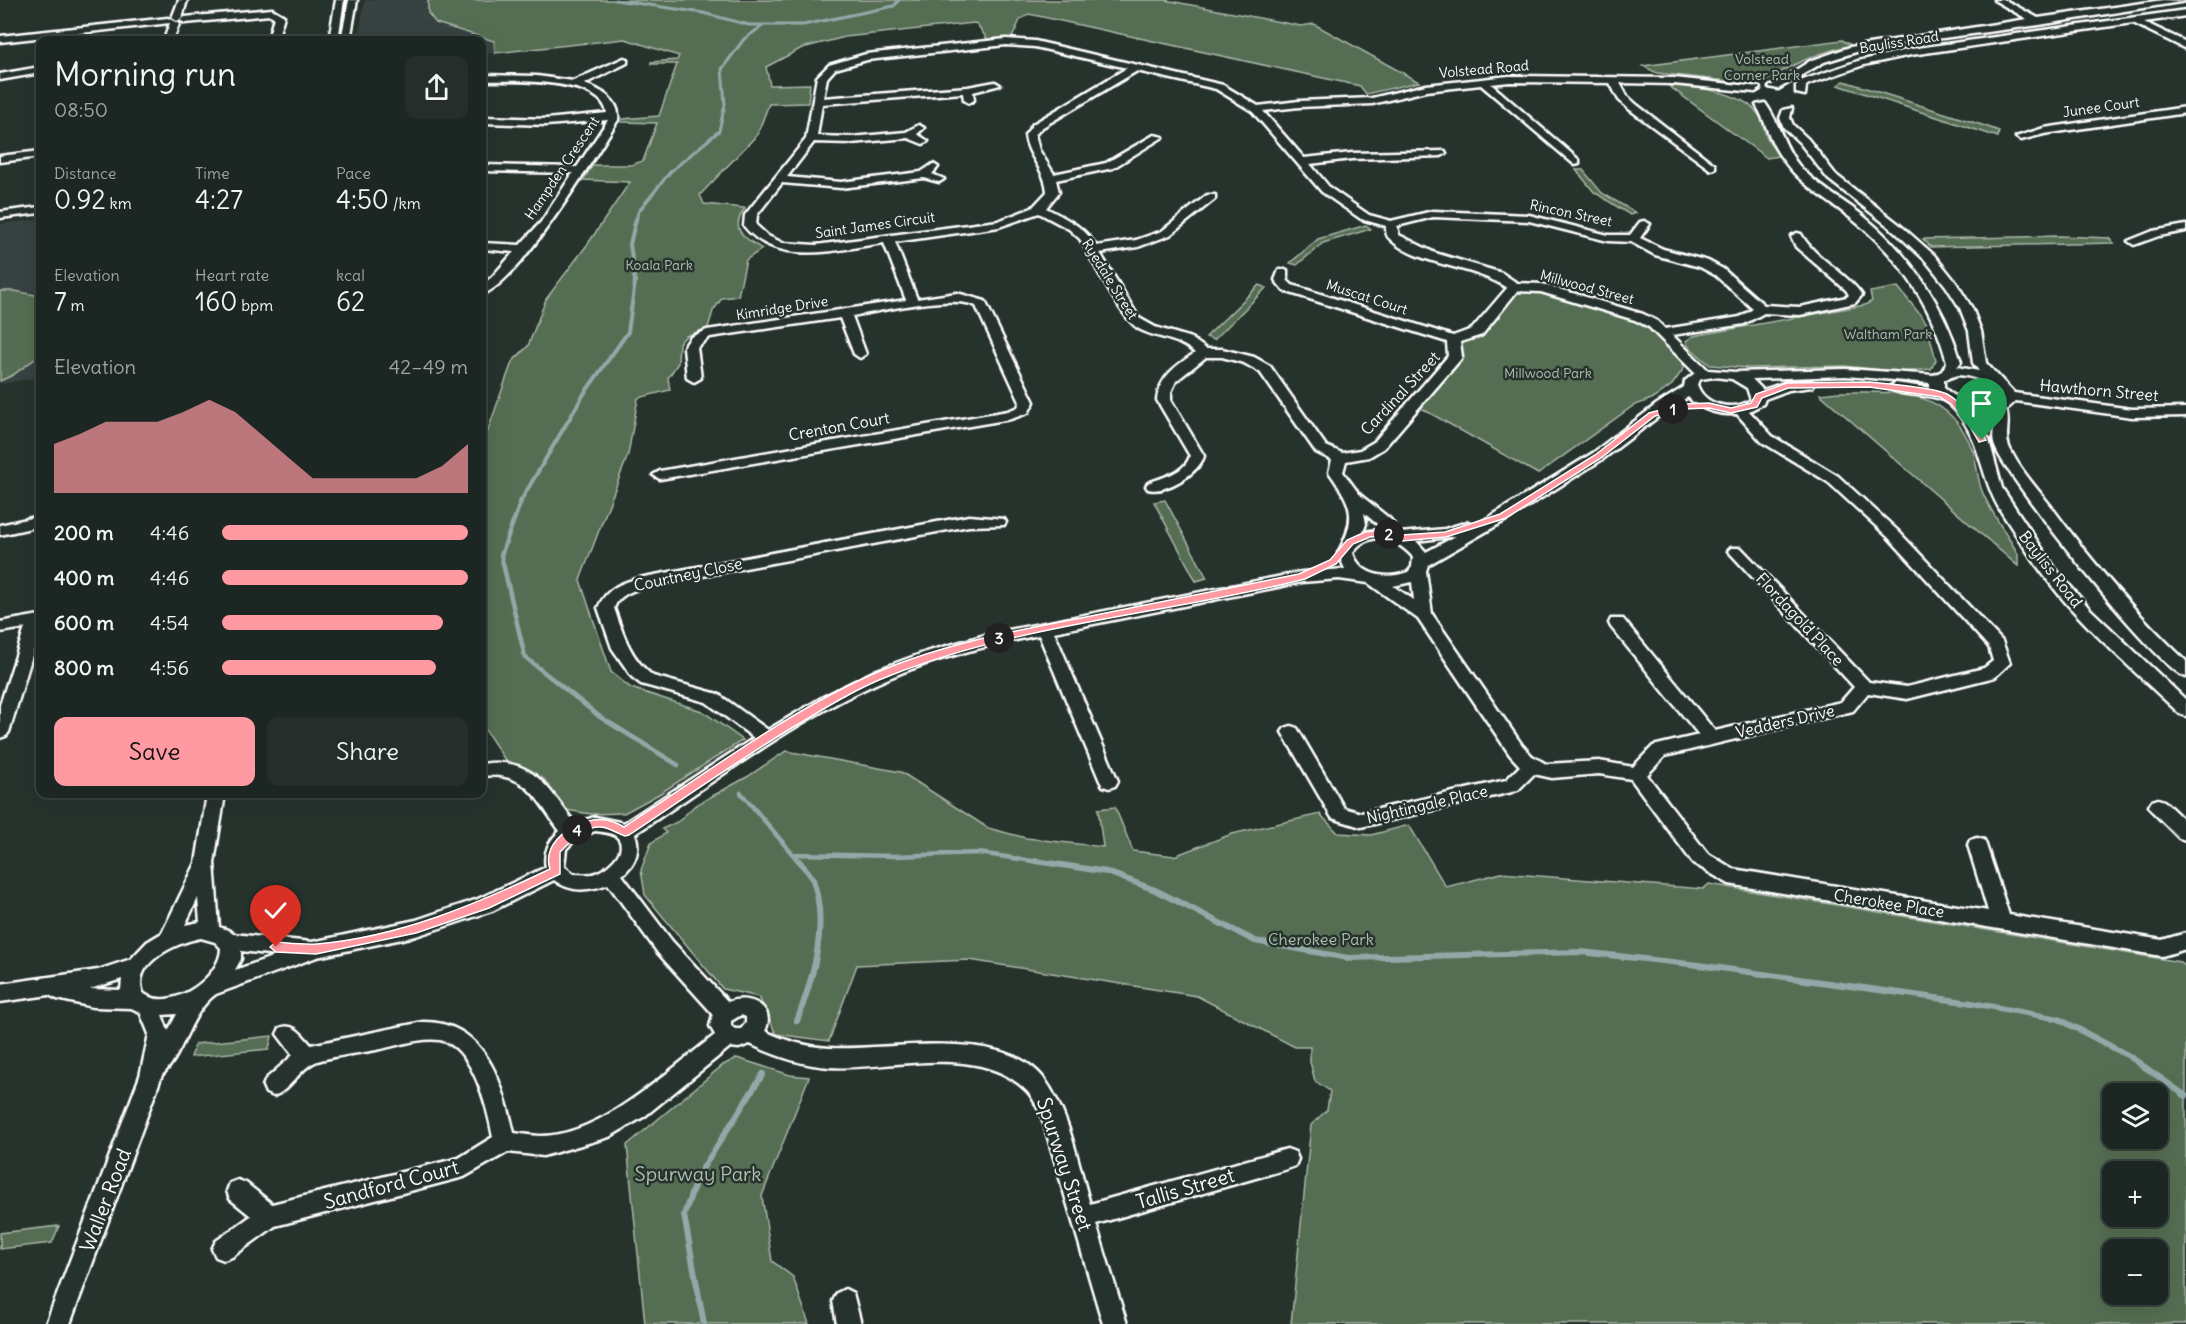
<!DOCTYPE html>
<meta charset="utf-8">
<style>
body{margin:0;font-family:Delius,sans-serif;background:#252e2a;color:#f1f3f6;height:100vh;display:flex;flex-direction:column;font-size:22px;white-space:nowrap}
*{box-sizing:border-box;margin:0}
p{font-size:20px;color:#a0a5a5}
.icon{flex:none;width:33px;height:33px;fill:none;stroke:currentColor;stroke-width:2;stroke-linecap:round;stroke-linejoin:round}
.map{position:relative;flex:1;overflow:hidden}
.side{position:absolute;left:36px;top:36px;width:450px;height:762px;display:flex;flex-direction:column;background:#1c2622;border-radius:12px;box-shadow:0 6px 24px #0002,0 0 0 2px #3a4340}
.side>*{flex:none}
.tools{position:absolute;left:2102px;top:1083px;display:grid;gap:12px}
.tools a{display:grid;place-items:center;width:66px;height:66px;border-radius:12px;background:#1c2622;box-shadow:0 6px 24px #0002,0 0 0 2px #3a4340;font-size:30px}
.pin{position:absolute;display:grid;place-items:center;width:51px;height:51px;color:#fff;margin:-62px -26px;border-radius:50% 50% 50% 0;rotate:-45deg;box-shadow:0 0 6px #0007}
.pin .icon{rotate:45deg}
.km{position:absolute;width:30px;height:30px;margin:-15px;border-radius:50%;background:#222;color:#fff;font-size:16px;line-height:30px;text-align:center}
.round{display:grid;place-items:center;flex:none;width:63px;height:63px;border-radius:12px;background:#252e2a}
.headline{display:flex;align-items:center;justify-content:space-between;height:102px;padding:0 18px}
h1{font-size:33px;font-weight:600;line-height:45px}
.figures{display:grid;grid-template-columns:repeat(3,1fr);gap:9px;height:102px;padding:6px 18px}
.figures div{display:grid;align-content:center}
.figures b{font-size:26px;font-weight:600}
.figures small{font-size:16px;font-weight:400}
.figures p{font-size:16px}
.chart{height:168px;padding:12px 18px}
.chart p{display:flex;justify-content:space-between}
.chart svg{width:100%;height:108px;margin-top:6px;fill:#ff9aa2;opacity:.7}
.cta{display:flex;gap:12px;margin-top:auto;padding:12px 18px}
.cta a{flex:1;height:69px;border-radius:12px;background:#ff9aa2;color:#111;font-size:24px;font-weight:600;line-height:69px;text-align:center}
.cta a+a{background:#252e2a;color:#f1f3f6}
ul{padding:0 18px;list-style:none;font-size:20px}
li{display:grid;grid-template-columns:96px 72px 1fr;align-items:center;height:45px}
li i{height:15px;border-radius:8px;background:#ff9aa2}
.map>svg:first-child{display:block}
.built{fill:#374343}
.green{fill:#556e53;stroke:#aab6a9;stroke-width:1.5;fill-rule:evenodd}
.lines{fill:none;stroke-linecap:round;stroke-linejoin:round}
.stream-far3{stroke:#93a9a9;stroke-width:3}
.stream-far2{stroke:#93a9a9;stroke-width:4}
.stream-far1{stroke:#93a9a9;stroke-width:4.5}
.stream{stroke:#93a9a9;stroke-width:6}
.minor-casing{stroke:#fff;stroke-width:5}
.minor{fill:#26332d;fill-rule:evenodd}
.route{fill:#ff9aa2;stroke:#fff;stroke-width:1.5}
.labels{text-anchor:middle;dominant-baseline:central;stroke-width:5;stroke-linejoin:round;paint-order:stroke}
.far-street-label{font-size:14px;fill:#fff;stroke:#26332d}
.far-park-label{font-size:14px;fill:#b2beb2;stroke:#26332d}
.street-label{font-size:16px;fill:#fff;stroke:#26332d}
.park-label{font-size:16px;fill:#b2beb2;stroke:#26332d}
.near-street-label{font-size:20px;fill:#fff;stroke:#26332d}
.near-park-label{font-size:20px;fill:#b2beb2;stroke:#26332d}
</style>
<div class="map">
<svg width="2186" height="1324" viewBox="0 0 2186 1324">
<rect width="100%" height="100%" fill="#26332d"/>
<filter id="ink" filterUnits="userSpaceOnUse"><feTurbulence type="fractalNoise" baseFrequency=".0167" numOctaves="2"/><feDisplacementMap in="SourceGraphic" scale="12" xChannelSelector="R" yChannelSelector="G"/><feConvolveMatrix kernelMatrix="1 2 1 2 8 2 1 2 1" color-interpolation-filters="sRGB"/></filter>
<g filter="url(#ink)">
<path class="built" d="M365,0H428V13L436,23L494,41L495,53L482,54V40H358Z
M40,219V377L0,384V224Z"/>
<path class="green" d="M428,0H1165L1301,26L1314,24L1419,82L1366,94L1360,86L1029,14L1020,20L1012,38L987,39L977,24L974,23L845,37L802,48L766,67L770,85L810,84L808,103L769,104L757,135L700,195L704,204L745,208C729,230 744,238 762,249L746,260L738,296L722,298L713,311L708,328L686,336L679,343L678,363L668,378L670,390L638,398L628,455L580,580L611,672L631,688L702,711L743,740L659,794L624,813L591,814L566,810L544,779L505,760L482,725V447L512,362L528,346L546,299L587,245L630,182L583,180L593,165H631L643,161L657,123L621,122L622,119L659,116L677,64H651V62L677,60L679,56L625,39L495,53L494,41L436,23L428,13Z
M1842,40L1851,45C1830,50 1811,56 1792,66C1776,73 1772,82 1754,84L1657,73L1643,66Z
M1844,81L1985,126L1999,131L1998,137L1838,85Z
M1669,86C1695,87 1743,91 1759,115C1763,120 1763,126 1765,132C1767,141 1774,149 1779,156L1767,158Z
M1576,170H1583L1602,193L1636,213L1630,215L1594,192Z
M1366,225L1371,229L1323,243L1297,265L1290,263L1318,239Z
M2059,236L2109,238L2114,243L1931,247L1923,239Z
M1259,285L1266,288L1214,340L1206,337Z
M1898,287L1926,322L1936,360L1931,369L1903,372L1844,366L1749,368L1710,365L1688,346L1686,341L1693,336L1865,305L1872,301L1870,292Z
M0,291H15L40,296V355L13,375L0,381Z
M1521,291H1540L1638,320L1647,324L1683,360L1684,368L1672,385L1654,398L1633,406L1538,474L1419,407L1462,358L1460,343L1483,334L1516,294Z
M1838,392C1896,392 1949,386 1973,451C1977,463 1977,478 1982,491C1991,513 2007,534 2018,554V566L1820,394Z
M1165,500L1207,578L1196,581L1154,502Z
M786,751L901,772L988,828L1026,838L1103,847L1098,809L1115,807L1133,851L1174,856L1232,834L1320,814L1338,833L1371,835L1409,825L1446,887L1501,873L1703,889L1709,884L2180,962L2186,967V1324H1291L1311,1125L1327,1110L1330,1091L1315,1081L1310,1062V1047H1295L1197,996L969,960L857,965L829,1041L776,1034L759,997L723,989L645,895L641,870L651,843L666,833L662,829L679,821L694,806L747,777ZM2112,1094H2157V1138H2112ZM2112,1172H2157V1216H2112ZM2112,1250H2157V1294H2112Z
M272,1036L269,1049L191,1057L195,1044Z
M737,1058L790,1075L809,1077L762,1196L772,1261L793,1277L809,1324H645L627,1145L723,1065Z
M59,1226L52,1243L0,1249V1233Z"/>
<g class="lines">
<path class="stream-far3" d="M615,0L703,13L749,25H803L894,6L899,0
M636,221L638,212L671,171L719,131L725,104L722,69L744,39L764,25"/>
<path class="stream-far2" d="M520,502L584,394L628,332L635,282L630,244L636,219"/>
<path class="stream-far1" d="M521,501L501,555L525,657L600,717L678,765
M741,793L800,863
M793,854L896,856L979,853L1046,863"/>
<path class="stream" d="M1036,861L1107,872L1155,890L1255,941L1348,958L1582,952L1698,965L1972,1003L2059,1019L2129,1056L2186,1096
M797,1021C813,978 829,926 813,880C811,873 803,867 799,861
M704,1324L684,1215L697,1177L763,1074"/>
<g class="minor-casing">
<path id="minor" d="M179,0H187L182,18L177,21L172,18Z
M336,0H344L338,40H329Z
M349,0H357L350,40H341Z
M1994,0H2005L2038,18L2163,0L2186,1L2039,25L1869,48L1824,62L1778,89L1769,87L1810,61L1850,47L2027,19Z
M272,9L284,16L277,40H268L274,17L270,15L185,23L180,20L185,17Z
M2186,10V16L2144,22L2186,42V49L2133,23L1911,55L1864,65L1809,84L1806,86L1805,95L1796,93V85L1803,80L1858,61L1911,49Z
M168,18L179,24L173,40H164L170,23L0,42V36Z
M1006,39L1035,41L1223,85L1258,106L1299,101L1372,98L1426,85L1509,76L1674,78L1759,87L1760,89L1755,92L1674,84L1620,83L1627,96L1637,105L1715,165V169L1711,170L1629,109L1619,100L1610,83L1509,82L1491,84L1579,160V164L1575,165L1481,85L1426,91L1372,104L1299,107L1263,111L1304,158L1352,153L1445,151L1446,153L1441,156L1352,159L1310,164L1330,188L1369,215L1391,221L1433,211L1529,215L1608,235H1630L1640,222L1644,221L1650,224L1640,238L1663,249L1708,261L1723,269L1764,305L1800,307L1847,297L1849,295L1846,290L1796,247L1791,236L1797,233L1801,234C1815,259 1845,271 1862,295L1855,303L1800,315L1764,313L1744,324L1672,335L1708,370L1735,372L1846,369L1934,375L1942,371L1947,362C1932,305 1898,255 1852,219C1832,203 1811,191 1794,173C1785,163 1776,151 1771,139C1766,127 1763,116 1756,105L1765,103C1780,123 1783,147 1800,167C1818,186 1841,199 1862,215C1909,253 1944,304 1961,362L1957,367L1979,371L1973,363L1969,331L1960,308L1946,286L1926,261L1892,229L1828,179L1800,143L1784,128L1780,118L1783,110L1792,108L1790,118L1793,125L1808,139L1836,175L1900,225L1934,255L1955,281L1972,308L1981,331L1986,363L2014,393L2132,409L2186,408V416L2132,417L2016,401L2006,410C2011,424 2003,435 2010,449C2020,470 2036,487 2050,505C2091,561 2136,614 2186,661V677C2156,668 2011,483 1996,449C1989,434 1998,426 1994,413L1970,412L1989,440L2002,488L2055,568L2089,608L2186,700V716L2180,714C2146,682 2110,650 2078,616C2049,586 2025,549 2002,513C1979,478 1982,434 1949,404C1933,390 1902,400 1889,387L1896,383L1930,388V383L1846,376L1752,379L1763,390L1787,382L1812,381L1814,384L1812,387L1789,390L1765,399L1763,404L1749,411L1772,436L1838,476L1898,531L2002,641L2010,663L1995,677L1907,699L1868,693L1853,711L1665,756L1647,775L1707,853L1733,869L1988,911L1968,845L1970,840L1977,838L1984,840L1986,845L2009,915L2162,940L2186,933V949L2162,956L1729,884L1693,863L1631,779L1599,774L1552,778L1534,774L1518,790L1512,792L1361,827L1332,818L1282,732L1285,728L1291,726L1297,728L1344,808L1361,813L1506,780L1520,766L1510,755L1418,619L1368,583L1339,579L1302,582L1054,632L1118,781L1115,786L1109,788L1103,786L1100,781L1039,635C988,646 937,657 889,678C798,717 717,780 635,834C641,850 635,865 622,875L672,941L728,1002C748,994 777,1006 765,1031L769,1033C789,1042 809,1047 830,1048C889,1051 1004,1025 1045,1080C1070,1115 1078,1163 1090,1204L1287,1149L1295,1152L1298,1159L1295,1166L1287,1169L1096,1224L1127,1324H1103L1041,1114C1037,1107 1033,1097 1027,1091C978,1041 891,1071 829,1067C801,1065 775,1056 750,1044L739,1048L730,1047L645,1116L609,1137L543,1156L508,1152L464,1177L275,1226L232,1257L224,1260L216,1257L212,1249L216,1241L251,1216L230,1199L227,1191L230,1183L238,1180L246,1183L272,1204L459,1158L493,1137C488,1110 473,1046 440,1040C420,1037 396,1046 376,1050C361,1053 324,1057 313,1063C298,1071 291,1089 274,1096L266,1093L263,1086L266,1079L293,1055L277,1034L280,1028C294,1022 302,1035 311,1045L423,1022C484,1021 503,1082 514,1133C523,1134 533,1136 542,1136C602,1135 669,1070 715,1035L710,1026L713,1014L658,953L608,884C589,891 571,893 554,880L492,911L416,936L317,957L216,994C189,1013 185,1053 162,1075L70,1324H46L140,1076L149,1034L140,1012L131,1008L93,1007L57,999L49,995L0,1002V984L98,970L131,959L147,942L162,933L196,863L207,794H225L214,863L219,927L228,930L233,934L312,942L416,920L478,899L546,867C543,853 549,840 560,831C535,798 528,772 482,776V764C533,756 547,788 575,823L595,817L624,823L754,738L706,702L641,684L632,677L612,648L598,608C607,587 623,582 644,577L969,516L1004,519L1006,522L1004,525L969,526L644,587C631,591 619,595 614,608C623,634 630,658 653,676L718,694L768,730L825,696L877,670L926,652L989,634L1302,572L1345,569L1338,553C1358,516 1352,505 1329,472L1332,460L1316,452L1260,372L1244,363L1222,357H1206L1176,381L1171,392V400L1204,456C1199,473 1165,494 1148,489L1146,486L1148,483C1163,477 1185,473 1190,456L1157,400C1159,377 1177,365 1195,353C1179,338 1158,339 1139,329C1121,319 1092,259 1080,239L1069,229L1039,213L999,227L895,242L917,299L957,293L985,301L1034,402L1028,413L1011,419L660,479L653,475L660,471L1008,411L1018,407L1020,402L976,306C951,294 882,311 852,316L866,354L860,358L854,354L840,318L710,337L697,347L701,378L694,382L687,378L684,347L691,337L707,330L906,300L884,243C839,249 777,268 744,226L745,215L806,139L817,77L829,65L866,54ZM1006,45L1035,47L1127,68L1033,124L1025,135C1027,156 1046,170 1047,192L1032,208L998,221L816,245L783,243L768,236L756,225L757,215L782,183L841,188L924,178L939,182L944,179L932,174L938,167L933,164L921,172L841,182L787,177L814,142L851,143L908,138L923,144L928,141L917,134L924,128L919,125L906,132L851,137L817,136L822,104L963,93L964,100L969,103L974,100L973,92L1000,85L995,82L968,87L823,98L827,78L835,69L867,60ZM1137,71L1216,89L1252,111L1322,192L1361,219L1386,226C1386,231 1386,236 1390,239C1417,266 1474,265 1507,288L1472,329L1453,336L1292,285L1287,280V270H1279L1275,280L1284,291L1447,342L1448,356L1374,442L1360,450L1342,453L1326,446L1270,366L1254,357L1222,349H1206L1191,338L1155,327L1139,318L1100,253L1138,247L1170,235L1215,199V195H1207L1162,231L1136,240L1096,246C1084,226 1065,218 1046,208L1059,192L1056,180L1113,168L1163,137L1154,135L1106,163L1054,174L1039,150L1035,135L1041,128ZM1433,217L1529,221L1608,241L1631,242L1655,255L1700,267L1715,275L1753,309L1740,317L1665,329L1657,321L1643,314L1542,284L1517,283L1502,273L1435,253L1399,235L1397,226ZM1517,291L1541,292L1635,320L1649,327L1695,373L1685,381L1684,387L1657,404L1593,453L1475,526L1468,522L1445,529L1400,533L1390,519L1359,494L1343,472L1346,461L1369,457L1384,448L1460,360L1462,357L1460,342L1482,335ZM1957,375C1975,376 1987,382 2001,393L2002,400C1984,414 1959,401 1944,388V380ZM1714,377L1732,379L1747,388L1751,400C1734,412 1703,406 1697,384L1701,379ZM1688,397C1700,410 1719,415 1737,414L1762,442L1828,482L1888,537L1989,647L1993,661L1984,668L1907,687L1869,682L1741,548H1731L1728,551L1731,554L1854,687L1841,702L1715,731L1623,619H1611L1609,623L1611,627L1699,735L1653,746L1633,767L1599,761L1546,764L1532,756L1522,745L1432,614L1426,571L1428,565L1508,519L1603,459L1667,410ZM1364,513L1383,529L1363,532L1366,524ZM1456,536L1426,552L1416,541ZM1377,538C1393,540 1402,545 1413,557L1412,567L1408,572C1387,580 1360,576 1353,553C1359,543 1366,540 1377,538ZM1412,582L1414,600L1393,586ZM595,831C602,832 613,832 618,838C629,852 605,871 593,874C587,875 580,874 574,874L564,866L566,849L576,839ZM198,898L200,922L185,925ZM201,938L215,942L221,948C221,978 169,1014 143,993C131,962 178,942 201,938ZM241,951L278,955L235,970L241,959ZM122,979L121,990L90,989ZM177,1014L168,1031L162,1015ZM741,1015L746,1017V1023L741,1029H735L731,1026V1021Z
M624,58L627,59V63L584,84C600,89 621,101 618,120C597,153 516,287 482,294V285L492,277L514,252L482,249V243L520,245L541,222L573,173L482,171V165L577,167L608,120L546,125L482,123V117L546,119L607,113C602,77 509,81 482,81V75L537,76L573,81Z
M40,67V73L0,80V74Z
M2186,107V113L2044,134L2021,140L2016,137L2044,128Z
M40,151V157L0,162V156Z
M40,207V213L0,218V212Z
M2186,225V231L2159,236L2134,245L2128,241L2153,231Z
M40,516V526L0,535V525Z
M40,615V629L9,732L6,736L0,738V705L25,628L0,632V622Z
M2158,799L2164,801L2186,822V840L2179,838L2152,811L2149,806L2152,801Z
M845,1289L853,1293L861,1324H837L833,1301L837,1293Z"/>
</g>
<use href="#minor" class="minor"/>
</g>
</g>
<path class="route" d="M1869,382C1887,384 1933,387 1947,394C1965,404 1976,423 1986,440L1979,442L1969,425L1951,404L1940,397L1869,387L1788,388L1762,398L1757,407L1731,413L1709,408L1683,409L1655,416L1601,458L1506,518L1446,537L1402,541L1382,536L1370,537L1353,544L1336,564L1305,579C1167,614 1022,623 889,676C855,689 824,709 793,727C737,761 683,799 629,835L625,836C619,834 613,830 606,828C587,823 572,840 560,852V874L489,908L416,933L316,954L276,952L270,947L276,942C289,943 304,945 317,944C399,937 477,904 550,869C540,840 581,816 606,820C612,821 619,824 624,827C707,773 789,710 880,671C944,644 1013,631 1081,618C1154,603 1227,589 1299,574L1330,560L1347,540L1365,532L1382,530L1402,535L1445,532L1500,514L1595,455L1649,413L1683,404L1709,403L1731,408L1751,403L1756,394L1787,383Z"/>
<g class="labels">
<g class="far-street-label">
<text transform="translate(1899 42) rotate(-9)">Bayliss Road</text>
<text transform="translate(1484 69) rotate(-5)">Volstead Road</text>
<text transform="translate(2101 107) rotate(-8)">Junee Court</text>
<text transform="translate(562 168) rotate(-56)">Hampden Crescent</text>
<text transform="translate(1571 213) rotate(12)">Rincon Street</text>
<text transform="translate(875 225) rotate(-8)">Saint James Circuit</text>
<text transform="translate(1110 279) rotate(58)">Ryedale Street</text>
<text transform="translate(1587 287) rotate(15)">Millwood Street</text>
<text transform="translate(1367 297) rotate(18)">Muscat Court</text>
<text transform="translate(782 308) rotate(-9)">Kimridge Drive</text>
</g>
<g class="far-park-label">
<text x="1762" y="59">Volstead<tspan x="1762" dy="16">Corner Park</tspan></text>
<text x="659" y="265">Koala Park</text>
<text x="1888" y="334">Waltham Park</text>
<text x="1548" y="373">Millwood Park</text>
</g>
<g class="street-label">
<text transform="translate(2099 390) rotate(5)">Hawthorn Street</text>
<text transform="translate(1400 393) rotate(-47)">Cardinal Street</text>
<text transform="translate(839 426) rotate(-10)">Crenton Court</text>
<text transform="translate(2051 569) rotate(52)">Bayliss Road</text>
<text transform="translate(688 574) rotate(-12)">Courtney Close</text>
<text transform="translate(1800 619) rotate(47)">Flordagold Place</text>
<text transform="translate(1785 721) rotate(-13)">Vedders Drive</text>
<text transform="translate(1427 804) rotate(-13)">Nightingale Place</text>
<text transform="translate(1889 903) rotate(9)">Cherokee Place</text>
</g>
<g class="park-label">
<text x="1321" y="939">Cherokee Park</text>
</g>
<g class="near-street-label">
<text transform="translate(1065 1164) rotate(72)">Spurway Street</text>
<text transform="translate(391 1184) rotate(-15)">Sandford Court</text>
<text transform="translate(1185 1188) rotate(-16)">Tallis Street</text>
<text transform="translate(105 1200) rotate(-69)">Waller Road</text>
</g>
<g class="near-park-label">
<text x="698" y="1173">Spurway Park</text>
</g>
</g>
</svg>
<div class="tools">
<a><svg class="icon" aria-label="layers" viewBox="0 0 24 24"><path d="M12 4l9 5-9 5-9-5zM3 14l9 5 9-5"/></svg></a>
<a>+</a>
<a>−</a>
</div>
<div class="pin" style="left:1982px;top:440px;background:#1e9e55"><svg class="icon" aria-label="arrive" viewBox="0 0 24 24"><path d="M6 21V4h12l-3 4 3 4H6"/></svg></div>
<div class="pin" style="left:276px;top:947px;background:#d93025"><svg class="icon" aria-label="check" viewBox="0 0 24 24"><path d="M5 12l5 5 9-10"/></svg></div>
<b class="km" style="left:1673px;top:409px">1</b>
<b class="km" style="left:1389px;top:534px">2</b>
<b class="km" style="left:999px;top:638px">3</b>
<b class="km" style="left:577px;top:830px">4</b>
<section class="side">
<div class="headline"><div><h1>Morning run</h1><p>08:50</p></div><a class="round"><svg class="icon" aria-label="share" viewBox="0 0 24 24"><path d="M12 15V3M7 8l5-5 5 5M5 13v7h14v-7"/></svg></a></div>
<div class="figures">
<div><p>Distance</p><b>0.92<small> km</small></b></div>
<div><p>Time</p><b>4:27</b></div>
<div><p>Pace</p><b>4:50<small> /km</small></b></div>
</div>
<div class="figures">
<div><p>Elevation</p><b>7<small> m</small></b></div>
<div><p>Heart rate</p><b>160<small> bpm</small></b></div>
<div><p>kcal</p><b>62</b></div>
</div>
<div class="chart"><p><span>Elevation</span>42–49 m</p>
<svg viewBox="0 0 160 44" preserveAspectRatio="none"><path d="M0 44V24L10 20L20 15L30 15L40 15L50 11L60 6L70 11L80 20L90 29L100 38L110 38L120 38L130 38L140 38L150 33L160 24V44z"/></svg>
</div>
<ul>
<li><b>200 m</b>4:46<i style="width:100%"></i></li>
<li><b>400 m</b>4:46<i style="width:100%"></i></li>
<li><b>600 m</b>4:54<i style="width:90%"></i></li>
<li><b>800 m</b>4:56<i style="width:87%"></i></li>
</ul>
<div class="cta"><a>Save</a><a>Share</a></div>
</section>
</div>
